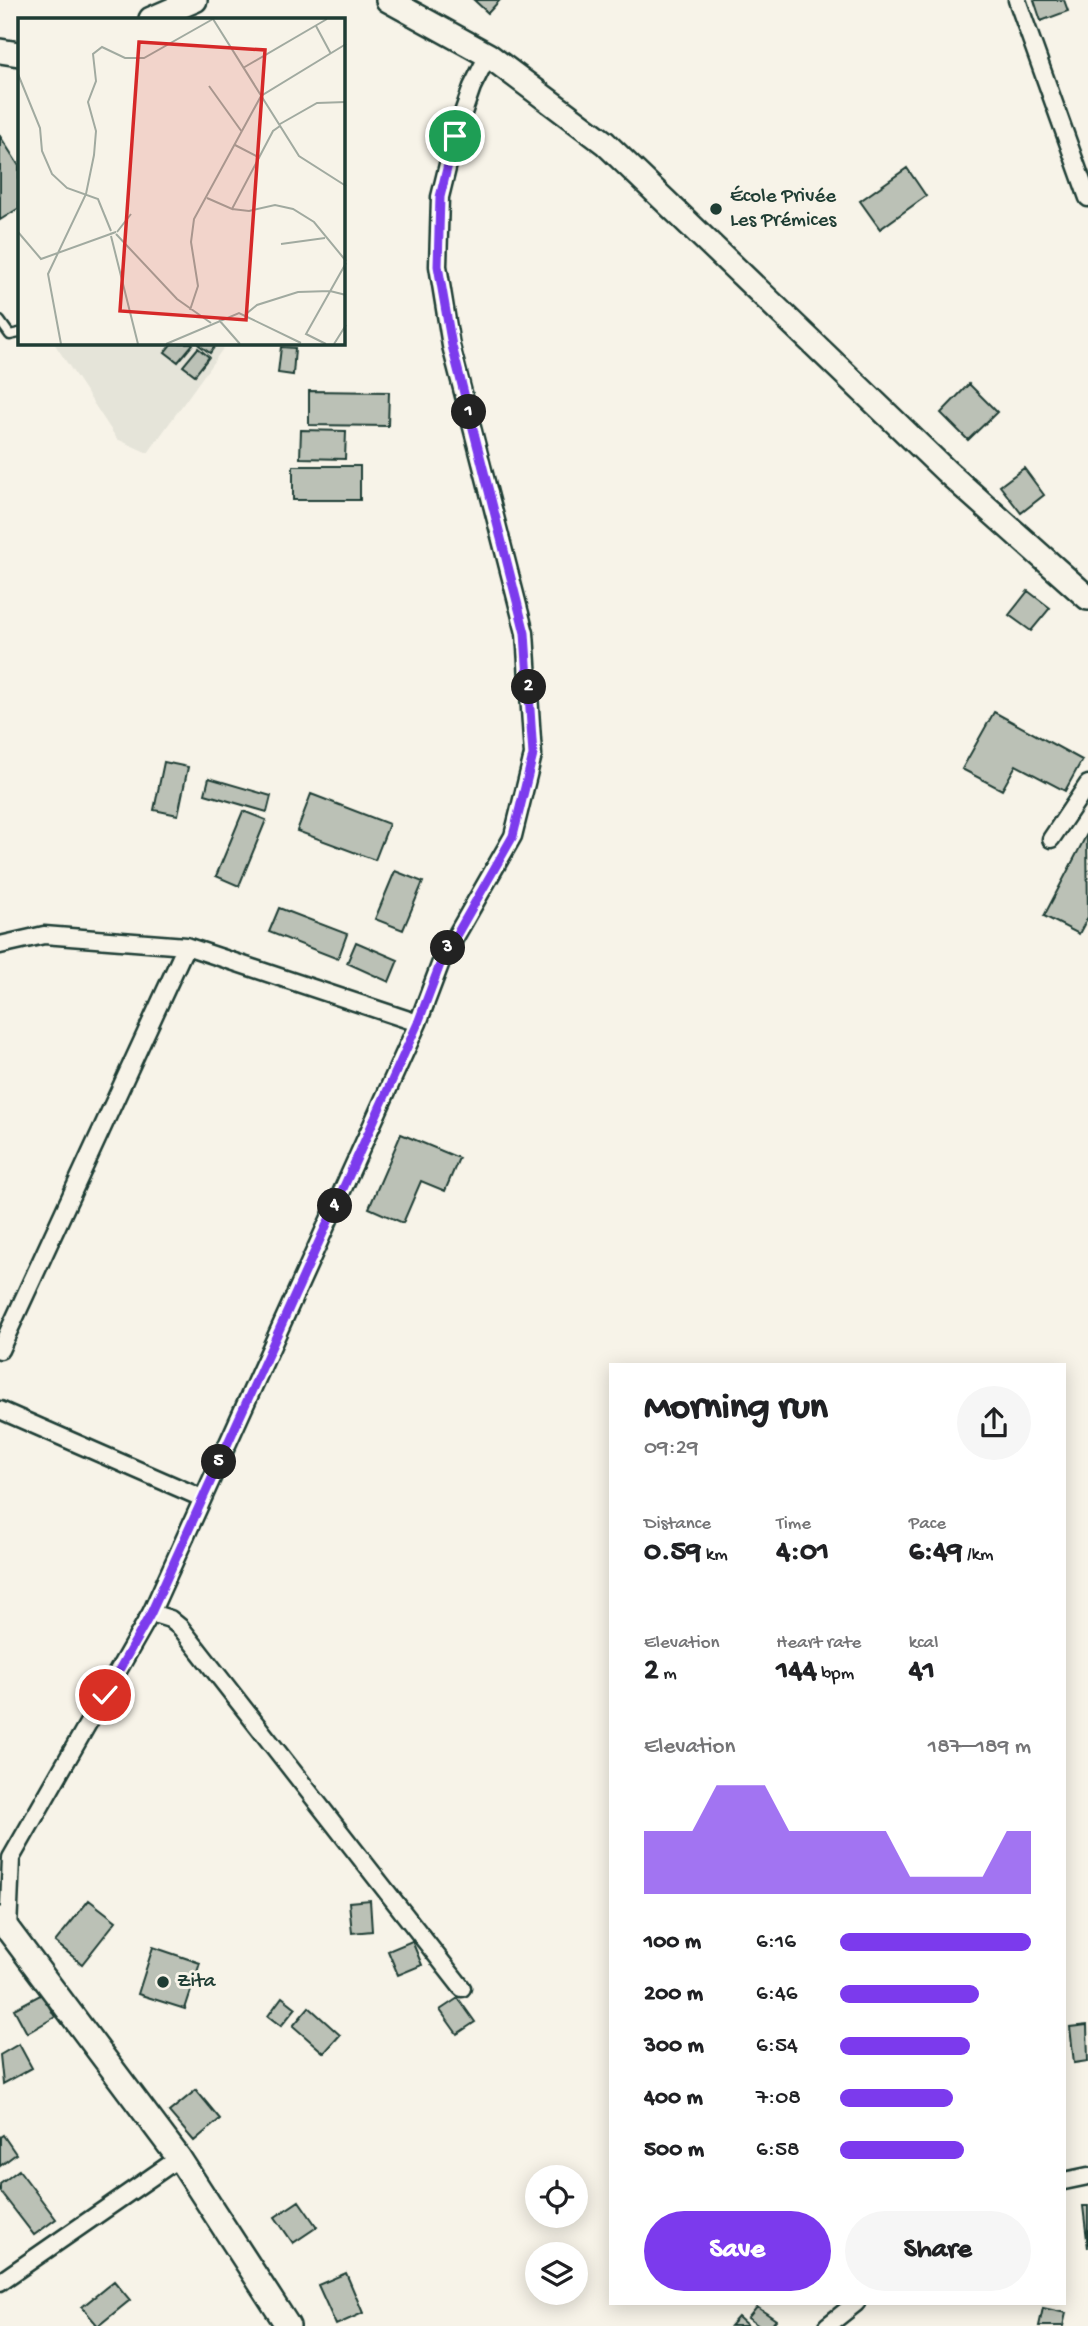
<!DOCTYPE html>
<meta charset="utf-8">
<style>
body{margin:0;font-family:"Gochi Hand",sans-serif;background:#f6f6f6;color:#202124;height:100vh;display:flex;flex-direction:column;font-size:26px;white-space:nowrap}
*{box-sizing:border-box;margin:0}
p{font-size:23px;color:#757577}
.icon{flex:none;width:38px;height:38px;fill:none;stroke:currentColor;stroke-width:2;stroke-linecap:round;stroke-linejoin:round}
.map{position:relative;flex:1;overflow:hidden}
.details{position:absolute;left:609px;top:1363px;width:457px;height:942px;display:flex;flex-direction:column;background:#fff;border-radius:0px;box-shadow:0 4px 18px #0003}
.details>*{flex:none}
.tools{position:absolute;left:525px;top:2165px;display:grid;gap:14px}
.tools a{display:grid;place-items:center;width:63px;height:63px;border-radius:50%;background:#fff;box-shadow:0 4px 18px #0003;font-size:35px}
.pin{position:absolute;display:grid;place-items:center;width:60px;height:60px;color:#fff;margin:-30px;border:4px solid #fff;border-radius:50%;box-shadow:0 2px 7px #0007}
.km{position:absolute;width:35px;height:35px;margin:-18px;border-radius:50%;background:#222;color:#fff;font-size:19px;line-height:35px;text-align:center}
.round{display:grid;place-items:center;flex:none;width:74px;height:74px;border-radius:37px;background:#f6f6f6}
.headline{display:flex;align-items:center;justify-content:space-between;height:119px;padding:0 35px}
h1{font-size:38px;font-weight:800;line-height:52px}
.metrics{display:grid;grid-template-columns:repeat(3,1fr);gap:10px;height:119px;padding:7px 35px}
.metrics div{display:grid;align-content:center}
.metrics b{font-size:30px;font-weight:800}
.metrics small{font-size:19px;font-weight:400}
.metrics p{font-size:19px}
.chart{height:196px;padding:14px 35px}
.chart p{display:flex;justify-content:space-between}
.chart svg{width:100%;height:126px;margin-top:7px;fill:#7c3aed;opacity:.7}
.button{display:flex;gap:14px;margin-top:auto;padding:14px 35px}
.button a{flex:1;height:80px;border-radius:42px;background:#7c3aed;color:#fff;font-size:28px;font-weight:800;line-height:80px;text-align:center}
.button a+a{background:#f6f6f6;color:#202124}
ul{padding:0 35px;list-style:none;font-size:23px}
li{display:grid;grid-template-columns:112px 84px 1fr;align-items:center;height:52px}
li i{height:18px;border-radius:9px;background:#7c3aed}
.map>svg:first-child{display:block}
.built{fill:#e5e4d9}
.building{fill:#bbc1b6;stroke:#1f3d34;stroke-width:2}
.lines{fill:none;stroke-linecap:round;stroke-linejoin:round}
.lane-casing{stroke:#1f3d34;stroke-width:13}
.street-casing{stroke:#1f3d34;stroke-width:21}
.secondary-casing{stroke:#1f3d34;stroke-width:28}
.lane{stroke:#f7f3e8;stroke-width:8}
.street{stroke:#f7f3e8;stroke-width:16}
.secondary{stroke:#f7f3e8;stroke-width:23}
.route-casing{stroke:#fff;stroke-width:14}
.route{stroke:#7c3aed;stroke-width:9}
.poi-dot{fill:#1f3d34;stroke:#f7f3e8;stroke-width:2.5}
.labels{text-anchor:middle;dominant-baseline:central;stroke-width:6;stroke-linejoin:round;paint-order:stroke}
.poi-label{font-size:21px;fill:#1f3d34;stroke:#f7f3e8;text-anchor:start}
.inset-road{fill:none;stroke:#a1aaa0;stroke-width:2}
.view{fill:#d62828;fill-opacity:0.15;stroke:#d62828;stroke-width:3.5}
.inset-edge{fill:none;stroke:#1f3d34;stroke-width:3.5}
</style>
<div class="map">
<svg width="1088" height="2326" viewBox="0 0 1088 2326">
<rect width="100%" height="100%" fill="#f7f3e8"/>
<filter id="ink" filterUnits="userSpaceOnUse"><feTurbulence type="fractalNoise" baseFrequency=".0143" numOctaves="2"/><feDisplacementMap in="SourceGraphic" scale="14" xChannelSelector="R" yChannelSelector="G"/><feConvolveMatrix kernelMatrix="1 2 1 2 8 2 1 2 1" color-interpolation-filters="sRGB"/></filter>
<g filter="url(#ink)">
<path class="built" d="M54,343H227L148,453L117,439Z"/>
<path class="building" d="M474,0H500L488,13Z
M1034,0H1064L1068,11L1041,21Z
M0,136L19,166V208L0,220Z
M907,168L926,196L880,229L860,201Z
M172,343H192L193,344L178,362L165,352Z
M200,343H217L210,353L199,345Z
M281,347L295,348L293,375L278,373Z
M198,348L209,357L195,375L183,366Z
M969,384L997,412L968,440L941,413Z
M309,391L389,392L388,426L309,425Z
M301,430L346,431L345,459L300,458Z
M293,466H360V500H293Z
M1024,468L1044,495L1021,513L1000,486Z
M1028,591L1050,608L1031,631L1009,615Z
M994,712L1082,760L1065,791L1016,765L1002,790L962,769Z
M164,762L188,767L178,815L154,810Z
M209,778L271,796L267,812L205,794Z
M311,794L389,824L375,860L297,831Z
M243,811L266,820L239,886L216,876Z
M1087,834L1088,917L1079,934L1044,916Z
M395,871L423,882L403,930L375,919Z
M279,908L347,934L338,959L269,932Z
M356,942L398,960L389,982L347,963Z
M401,1134L459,1158L445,1191L421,1181L403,1223L369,1208Z
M89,1900L116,1921L82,1964L55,1942Z
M370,1900L372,1931L352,1933L349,1902Z
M412,1941L422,1965L398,1975L388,1951Z
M153,1947L200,1963L185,2009L138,1994Z
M42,1994L55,2017L27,2033L14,2009Z
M282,1997L296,2008L281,2026L268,2016Z
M458,1998L475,2022L457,2034L440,2010Z
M309,2007L340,2035L324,2053L293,2026Z
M1087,2025L1088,2061L1074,2063L1070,2027Z
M19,2044L32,2068L3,2084L0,2055Z
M196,2090L220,2119L194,2141L169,2112Z
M3,2135L16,2154L0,2166V2137Z
M19,2170L56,2219L34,2235L0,2191V2184Z
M299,2201L317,2227L293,2243L275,2217Z
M1083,2206H1088V2248Z
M346,2273L363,2313L336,2325L318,2285Z
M114,2281L130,2300L98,2326L82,2307Z
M757,2307L776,2320L771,2326H759L748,2318Z
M1043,2308L1066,2313L1063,2326H1039Z
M738,2317L748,2326H730Z"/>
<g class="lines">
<g class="lane-casing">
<path id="lane" d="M0,321L10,335L19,333"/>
</g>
<g class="street-casing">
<path id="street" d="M1017,0L1088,198
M1051,839L1088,784
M0,945L44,935L186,946
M0,1350L186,946L418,1023
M0,1410L202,1498
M151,1613L170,1619L181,1628L462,1988
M5,1932L8,1930L11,1858L151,1613L418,1023L441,962L513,836L533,755L525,633L451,346L438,266L440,197L455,136L472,87L488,55
M1064,2181L1088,2176
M0,2282L179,2158
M827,2326L856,2303"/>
</g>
<g class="secondary-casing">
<path id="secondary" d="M388,0L488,55L605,143L946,471L1088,598
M151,19L195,0
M0,51L19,54
M0,1919L179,2158L288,2326"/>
</g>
<use href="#lane" class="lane"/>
<use href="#street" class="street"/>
<use href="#secondary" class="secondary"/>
</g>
</g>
<g class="lines" filter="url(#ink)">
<g class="route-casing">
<path id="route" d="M105,1695L151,1613L418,1023L441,962L513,836L533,755L525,633L452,346L438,266L440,197L455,136"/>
</g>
<use href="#route" class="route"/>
</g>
<g class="poi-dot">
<circle cx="716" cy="209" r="7"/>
<circle cx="163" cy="1982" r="7"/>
</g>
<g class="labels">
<g class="poi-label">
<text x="730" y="197">École Privée<tspan x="730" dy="24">Les Prémices</tspan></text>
<text x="177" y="1982">Zita</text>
</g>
</g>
<g transform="translate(18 18)">
<rect width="327" height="327" fill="#f7f3e8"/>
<path class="inset-road" d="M195,1L281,138L328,168M298,8L313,36M225,50L309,1M0,56L22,110L24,133L34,156L49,170L80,181L93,213M191,68L224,114M262,106L299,85L328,84M217,127L242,140M189,180L214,191L255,113L262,108M214,191L231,193L257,187L275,191L296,204L328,243M0,214L23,241L98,214L92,216M99,214L113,196M98,216L159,281L193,305M93,218L120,326M263,226L307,220M172,292L180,268L173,224L176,201L243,78L328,26M228,296L239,287L280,274L312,273L328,277M201,302L222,326M43,326L30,256L68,176L76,137L78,113L70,84L78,63L75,36L84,29L107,40H126L195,1M148,326L221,295L283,325M308,326L288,316L328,245M316,326L328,307"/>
<path class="view" d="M121,24L247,32L228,302L102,293Z"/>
<rect width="327" height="327" class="inset-edge"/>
</g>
</svg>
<div class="tools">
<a><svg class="icon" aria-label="locate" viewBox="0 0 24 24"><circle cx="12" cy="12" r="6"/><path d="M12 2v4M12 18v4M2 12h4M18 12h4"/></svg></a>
<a><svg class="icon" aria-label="layers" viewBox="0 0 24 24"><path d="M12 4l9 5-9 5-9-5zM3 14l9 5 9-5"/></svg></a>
</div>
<div class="pin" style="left:455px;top:136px;background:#1e9e55"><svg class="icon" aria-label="arrive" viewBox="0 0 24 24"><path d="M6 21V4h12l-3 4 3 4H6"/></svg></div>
<div class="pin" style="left:105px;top:1695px;background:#d93025"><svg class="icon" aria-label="check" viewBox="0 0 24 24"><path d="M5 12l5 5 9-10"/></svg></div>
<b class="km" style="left:469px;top:412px">1</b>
<b class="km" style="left:529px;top:687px">2</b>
<b class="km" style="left:448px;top:948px">3</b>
<b class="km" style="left:335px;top:1206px">4</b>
<b class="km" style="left:219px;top:1462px">5</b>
<section class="details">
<div class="headline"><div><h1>Morning run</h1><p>09:29</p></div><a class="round"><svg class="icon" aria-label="share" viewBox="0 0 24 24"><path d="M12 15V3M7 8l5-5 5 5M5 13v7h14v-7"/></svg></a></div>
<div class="metrics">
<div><p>Distance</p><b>0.59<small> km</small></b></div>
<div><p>Time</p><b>4:01</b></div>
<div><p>Pace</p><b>6:49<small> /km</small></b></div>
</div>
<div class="metrics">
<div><p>Elevation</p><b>2<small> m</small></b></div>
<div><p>Heart rate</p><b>144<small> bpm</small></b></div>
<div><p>kcal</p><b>41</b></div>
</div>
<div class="chart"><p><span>Elevation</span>187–189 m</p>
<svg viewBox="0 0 160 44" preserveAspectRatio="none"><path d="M0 44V22L10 22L20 22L30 6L40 6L50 6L60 22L70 22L80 22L90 22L100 22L110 38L120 38L130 38L140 38L150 22L160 22V44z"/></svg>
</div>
<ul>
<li><b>100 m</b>6:16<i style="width:100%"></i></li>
<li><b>200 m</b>6:46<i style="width:73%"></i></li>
<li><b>300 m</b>6:54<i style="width:68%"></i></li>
<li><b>400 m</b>7:08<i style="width:59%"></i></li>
<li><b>500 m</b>6:58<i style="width:65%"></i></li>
</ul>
<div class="button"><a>Save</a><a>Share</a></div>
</section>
</div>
